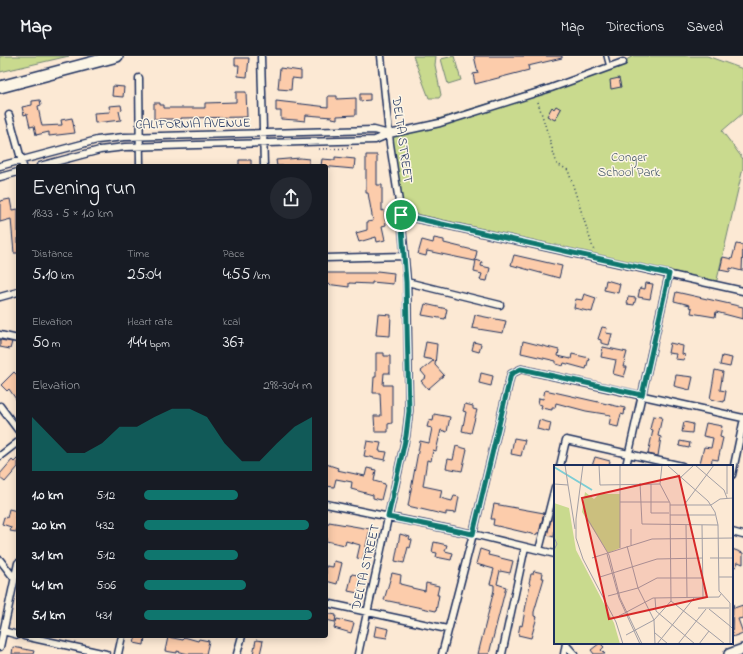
<!DOCTYPE html>
<meta charset="utf-8">
<style>
body{margin:0;font-family:"Indie Flower",sans-serif;background:#242831;color:#f1f3f6;height:100vh;display:flex;flex-direction:column;font-size:15px;white-space:nowrap}
*{box-sizing:border-box;margin:0}
p{font-size:13px;color:#9ea1a6}
.icon{flex:none;width:22px;height:22px;fill:none;stroke:currentColor;stroke-width:2;stroke-linecap:round;stroke-linejoin:round}
.map{position:relative;flex:1;overflow:hidden}
.sheet{position:absolute;left:16px;top:108px;width:312px;height:474px;display:flex;flex-direction:column;background:#171b24;border-radius:4px;box-shadow:0 2px 10px #0003}
.sheet>*{flex:none}
.pin{position:absolute;display:grid;place-items:center;width:34px;height:34px;color:#fff;margin:-17px;border:2px solid #fff;border-radius:50%;box-shadow:0 1px 4px #0007}
.round{display:grid;place-items:center;flex:none;width:42px;height:42px;border-radius:21px;background:#242831}
.headline{display:flex;align-items:center;justify-content:space-between;height:68px;padding:0 16px}
h1{font-size:22px;font-weight:600;line-height:30px}
.figures{display:grid;grid-template-columns:repeat(3,1fr);gap:6px;height:68px;padding:4px 16px}
.figures div{display:grid;align-content:center}
.figures b{font-size:17px;font-weight:600}
.figures small{font-size:11px;font-weight:400}
.figures p{font-size:11px}
.chart{height:112px;padding:8px 16px}
.chart p{display:flex;justify-content:space-between}
.chart svg{width:100%;height:72px;margin-top:4px;fill:#0f766e;opacity:.7}
ul{padding:0 16px;list-style:none;font-size:13px}
li{display:grid;grid-template-columns:64px 48px 1fr;align-items:center;height:30px}
li i{height:10px;border-radius:5px;background:#0f766e}
header{display:flex;align-items:center;gap:24px;box-sizing:border-box;height:56px;padding:0 20px;background:#171b24;border-bottom:1px solid #363941}
header strong{font-size:19px}
nav{display:flex;gap:22px;margin-inline-start:auto;font-size:14px}
.map>svg:first-child{display:block}
.green{fill:#c9da8e;stroke:#728476}
.building{fill:#fcccab;stroke:#1b2f5e}
.lines{fill:none;stroke-linecap:round;stroke-linejoin:round}
.lane-casing{stroke:#1b2f5e;stroke-width:6}
.street-casing{stroke:#1b2f5e;stroke-width:9}
.secondary-casing{stroke:#1b2f5e;stroke-width:12}
.highway-casing{stroke:#1b2f5e;stroke-width:14}
.path{stroke:#1b2f5e;stroke-width:1.5;stroke-dasharray:1 3;stroke-linecap:butt}
.lane{stroke:#fcf5e5;stroke-width:3}
.street{stroke:#fcf5e5;stroke-width:6}
.secondary{stroke:#fcf5e5;stroke-width:9}
.highway{stroke:#fcf5e5;stroke-width:11}
.route-casing{stroke:#fff;stroke-width:8}
.route{stroke:#0f766e;stroke-width:5}
.labels{text-anchor:middle;dominant-baseline:central;stroke-width:3;stroke-linejoin:round;paint-order:stroke}
.street-label{font-size:13px;fill:#1b2f5e;stroke:#fcf5e5}
.park-label{font-size:13px;fill:#465a6a;stroke:#fcf5e5}
.inset-river{fill:none;stroke:#7ccdd5;stroke-width:2}
.inset-road{fill:none;stroke:#a29fa5;stroke-width:1}
.view{fill:#d62828;fill-opacity:0.15;stroke:#d62828;stroke-width:2}
.inset-edge{fill:none;stroke:#1b2f5e;stroke-width:2}
</style>
<header>
<strong>Map</strong>
<nav><a>Map</a><a>Directions</a><a>Saved</a></nav>
</header>
<div class="map">
<svg width="743" height="598" viewBox="0 0 743 598">
<rect width="100%" height="100%" fill="#fce9d4"/>
<filter id="ink" filterUnits="userSpaceOnUse"><feTurbulence type="fractalNoise" baseFrequency=".025" numOctaves="2"/><feDisplacementMap in="SourceGraphic" scale="8" xChannelSelector="R" yChannelSelector="G"/><feConvolveMatrix kernelMatrix="1 2 1 2 8 2 1 2 1" color-interpolation-filters="sRGB"/></filter>
<g filter="url(#ink)">
<path class="green" d="M0,0H69L0,16Z
M413,0H436L435,9L441,39L439,42H429Z
M454,0L461,24L448,28L441,3Z
M633,0H707L743,13V57L722,75L743,103V112L716,228L401,159L389,78L623,6Z"/>
<path class="building" d="M474,0H562V2L528,10L529,14L475,28L473,18L478,17Z
M235,2H249L247,21L238,20L239,9H235Z
M280,12L301,15V23L292,22L291,34L278,33Z
M619,22L621,31L611,33L610,24Z
M113,30L124,31L123,41L112,40Z
M236,36H246L247,61L181,62V67H173V63H154V47H160V49H164V52H205V47L236,46Z
M360,38H370V44L360,45Z
M328,40H337V43L356,42V59L337,60V63L332,62V61L306,59L305,65L296,64L281,63V55H276V45L328,51Z
M40,44L41,49L38,50L39,56L42,70L62,69L61,64L72,62L75,77L49,80V76L36,79L34,70L30,71L27,58L24,59L22,51L32,49V45Z
M121,49L122,54L119,55L121,64L95,67L94,57L110,56L109,50Z
M556,50L561,53L555,64L547,60L552,51L554,53Z
M366,99H377V129H382V155L384,154L386,169L382,170L385,184L377,186L376,181L359,186L356,177L367,174V166L373,165L368,137H366Z
M335,101L355,103L354,113L321,110L322,103L335,104Z
M300,102L309,103V110H277L276,104Z
M239,104H251V110H239Z
M10,143L12,154L18,153V197H14L11,163L0,166V145Z
M434,182L444,184V187L477,195L475,205L427,195L426,200L418,198L422,184L433,187Z
M736,188L743,189L742,215L730,212V216L720,214L723,201L732,203Z
M514,199L562,210L559,222L511,209Z
M476,204L482,206L481,210L490,212L487,225L480,224L482,218L474,216Z
M377,215L394,217L393,228L372,226V228L349,227V231L326,228V217H376Z
M606,224L620,228L618,237L604,234Z
M646,227L653,228L650,243L638,241L640,232L645,233Z
M676,236L743,251V263L716,256L715,261L691,257L692,252L689,251L690,249L674,245Z
M584,238L596,242L592,256L574,252L576,243L582,244Z
M628,241L636,242L634,249L627,248Z
M425,248L447,253L445,263L422,259Z
M378,258L391,259L390,280L376,279Z
M475,259L506,265L503,277L472,272Z
M602,271L607,272L606,277L612,278L609,289L601,287V284L598,283Z
M0,284L12,286L10,293L0,291Z
M523,285L559,294L558,300L571,303L572,298L589,302L586,313L564,307L563,310L556,308V305L521,297Z
M426,286L437,288L435,309L444,319L428,333L421,325L426,321L421,315L434,304L423,302Z
M474,286L481,288L479,296L472,294Z
M670,287L683,290L682,298L685,299L684,304L675,303L676,298L668,297Z
M603,291L627,296L623,311H627L624,321L613,318L616,304L601,301Z
M376,297H384V300H390V317H384L383,329H392V367L388,368V376H375L374,360H381L380,337H373L374,321H376Z
M722,300L732,302L730,311L720,309Z
M715,314L723,316L720,334L726,335L724,346L710,343Z
M14,316L18,320V346L9,333L7,335L1,329Z
M481,317L493,320L491,330L479,327Z
M676,319L693,321L690,334L674,330Z
M545,334L625,352L624,359L621,358L618,371L609,369L611,359L586,355L556,347L555,352H552V354L541,352L542,349L538,348L539,342L543,343Z
M465,348L473,350V353L477,354L471,377L462,375L466,356L463,355Z
M434,358L450,361L447,376L441,374L436,395L433,394L431,405L427,404L423,430L442,434L440,442L452,445L454,440L459,441L456,457L446,456V459L408,450L420,385L429,387L432,372L427,371L429,364L433,365Z
M653,360L662,361L658,380L661,381L658,400L648,398L653,374L650,373Z
M539,364L551,367L549,376L537,373Z
M684,366L693,368L692,377L682,376Z
M706,367L722,370L720,381L723,382L718,404L712,403L711,410L700,407L704,391L711,392L713,382L703,380Z
M514,382L525,384L521,400L511,398Z
M367,385L381,387L379,395L387,396L385,404L364,400Z
M680,385L690,387L689,392L679,390Z
M456,390L467,393L462,415L446,412L448,403L453,404Z
M595,401L610,405L609,410H592Z
M18,402V411L5,426L0,422V418L12,404L14,406Z
M326,408L338,412L337,414L365,420L367,412L376,414L374,425L385,428L381,444L373,442V439L351,433L352,426L336,423L334,431L326,430Z
M494,448L544,457L539,477H537L536,479L493,469L494,463H491Z
M9,453L17,455L15,462L18,463V466L16,476L10,475L11,471L2,468L4,461L7,462Z
M552,460H555L554,481L547,479Z
M329,466L370,473L363,503L357,502L360,489L346,485L345,489L326,485V468H328Z
M400,478L410,481L409,483L412,484L410,492L408,491L404,507L395,505Z
M434,486L447,489L445,495L453,497L451,504L436,501L437,497L432,496Z
M480,493L489,496L488,499L513,505L510,517L500,515L497,528L506,531L489,598H478L494,534V529L490,528L494,513L476,508Z
M732,493L743,497V508L738,506L736,511L732,509Z
M334,505L342,507L337,528L326,525V510L333,511Z
M534,515L543,517L542,522H544L534,556V560L537,561L531,582L518,579L520,569L522,570L530,528L529,527L531,518H533Z
M392,517L401,519L400,528L412,531V532L425,535L426,527L439,530L437,539H439L436,555L384,544Z
M352,518L362,520L358,537L348,535Z
M733,548L734,552L743,549V562L738,563L743,577L732,581Z
M326,557L336,559L335,566L326,564Z
M337,563L354,567L351,577L334,572Z
M376,570L389,573L387,582L374,580Z
M136,580H145L144,589L134,587Z
M168,581L183,584L184,581L198,585L199,583L209,585L206,598H188L177,595V597L165,595Z
M256,584L263,585L260,598H253Z
M600,587L604,591L601,594L605,598H594L591,594Z
M13,591L34,595L33,598H12Z"/>
<g class="lines">
<g class="lane-casing">
<path id="lane" d="M606,0L609,11"/>
</g>
<g class="street-casing">
<path id="street" d="M261,1L264,110
M139,22L140,110
M9,59L23,110
M0,110L97,84L124,81L374,74L389,78
M40,110L100,94L125,91L375,84L389,78L440,67L551,32L623,6
M0,121L18,116
M401,159L743,235
M326,202L404,200
M407,226L500,249
M0,241L18,236
M0,279L18,283
M0,350L18,374
M0,400L18,386
M560,410L566,384L682,410
M626,410L669,218
M732,419L743,367
M326,448L473,478L555,498
M732,476L743,479
M539,494L555,431
M0,504L14,522
M326,547L447,573
M3,575L18,579
M24,580L106,598
M566,589L574,598
M0,591L18,507
M118,598L122,580
M237,598L242,580
M358,598L406,380L409,355L407,226L401,159L390,88L381,0
M442,598L473,478L511,318L521,313L743,362
M502,598L525,491
M564,598L566,587"/>
</g>
<g class="secondary-casing">
<path id="secondary" d="M729,598L743,593"/>
</g>
<g class="highway-casing">
<path id="highway" d="M0,31L117,0"/>
</g>
<path class="path" d="M538,46L557,108L568,114L594,195
M319,93L355,92"/>
<use href="#lane" class="lane"/>
<use href="#street" class="street"/>
<use href="#secondary" class="secondary"/>
<use href="#highway" class="highway"/>
</g>
</g>
<g class="lines" filter="url(#ink)">
<g class="route-casing">
<path id="route" d="M401,159L669,218L642,339L521,313L511,318L473,478L388,461L406,380L409,355L406,226Z"/>
</g>
<use href="#route" class="route"/>
</g>
<g class="labels">
<g class="street-label">
<text transform="translate(193 68) rotate(-1)">CALIFORNIA AVENUE</text>
<text transform="translate(402 84) rotate(82)">DELTA STREET</text>
<text transform="translate(366 511) rotate(-77)">DELTA STREET</text>
</g>
<g class="park-label">
<text x="629" y="101">Conger<tspan x="629" dy="15">School Park</tspan></text>
</g>
</g>
<g transform="translate(554 409)">
<rect width="179" height="179" fill="#fce9d4"/>
<path d="M31,27L40,34L45,29H66V83L54,88L28,47ZM0,38L15,43L22,85L60,158L66,179H0Z" fill="#c9da8e"/>
<path class="inset-river" d="M0,2L38,25"/>
<path class="inset-road" d="M11,0L14,20M29,0L22,54V73L29,94L62,157L69,179M45,0L46,20L106,19M66,0V83M113,0L154,36L161,47L164,60L165,126L176,138V161L179,164M141,0L170,25L173,33M126,13L140,0M86,18L88,59L164,60M0,19L14,20M97,19V48H115M14,20L21,64M173,29V0M66,37H115M116,40H157L166,34L179,33M130,40L160,0M116,50H161M33,53L55,90L66,133L88,179M132,60L133,132M148,60L149,132M0,72L3,79L0,85M77,80V64M73,81L84,123L100,155L101,179M53,89L65,133L86,179M38,93L98,74L179,73M156,93H179M46,112L103,94L149,93M165,112H179M54,131L84,123L103,113H149M101,133L102,146L141,179M117,136L171,179M144,143H175M155,144L176,161V179M65,151L99,133L165,132L167,129M101,168L114,179M72,170L100,155L117,136L116,38L106,19L108,0M103,179L140,133M124,179L152,144M145,179L155,166"/>
<path class="view" d="M125,11L153,132L55,154L28,33Z"/>
<rect width="179" height="179" class="inset-edge"/>
</g>
</svg>
<div class="pin" style="left:401px;top:159px;background:#1e9e55"><svg class="icon" aria-label="arrive" viewBox="0 0 24 24"><path d="M6 21V4h12l-3 4 3 4H6"/></svg></div>
<section class="sheet">
<div class="headline"><div><h1>Evening run</h1><p>18:33 · 5 × 1.0 km</p></div><a class="round"><svg class="icon" aria-label="share" viewBox="0 0 24 24"><path d="M12 15V3M7 8l5-5 5 5M5 13v7h14v-7"/></svg></a></div>
<div class="figures">
<div><p>Distance</p><b>5.10<small> km</small></b></div>
<div><p>Time</p><b>25:04</b></div>
<div><p>Pace</p><b>4:55<small> /km</small></b></div>
</div>
<div class="figures">
<div><p>Elevation</p><b>50<small> m</small></b></div>
<div><p>Heart rate</p><b>144<small> bpm</small></b></div>
<div><p>kcal</p><b>367</b></div>
</div>
<div class="chart"><p><span>Elevation</span>298–304 m</p>
<svg viewBox="0 0 160 44" preserveAspectRatio="none"><path d="M0 44V11L10 22L20 33L30 33L40 27L50 17L60 17L70 11L80 6L90 6L100 11L110 27L120 38L130 38L140 27L150 17L160 11V44z"/></svg>
</div>
<ul>
<li><b>1.0 km</b>5:12<i style="width:56%"></i></li>
<li><b>2.0 km</b>4:32<i style="width:98%"></i></li>
<li><b>3.1 km</b>5:12<i style="width:56%"></i></li>
<li><b>4.1 km</b>5:06<i style="width:61%"></i></li>
<li><b>5.1 km</b>4:31<i style="width:100%"></i></li>
</ul>
</section>
</div>
